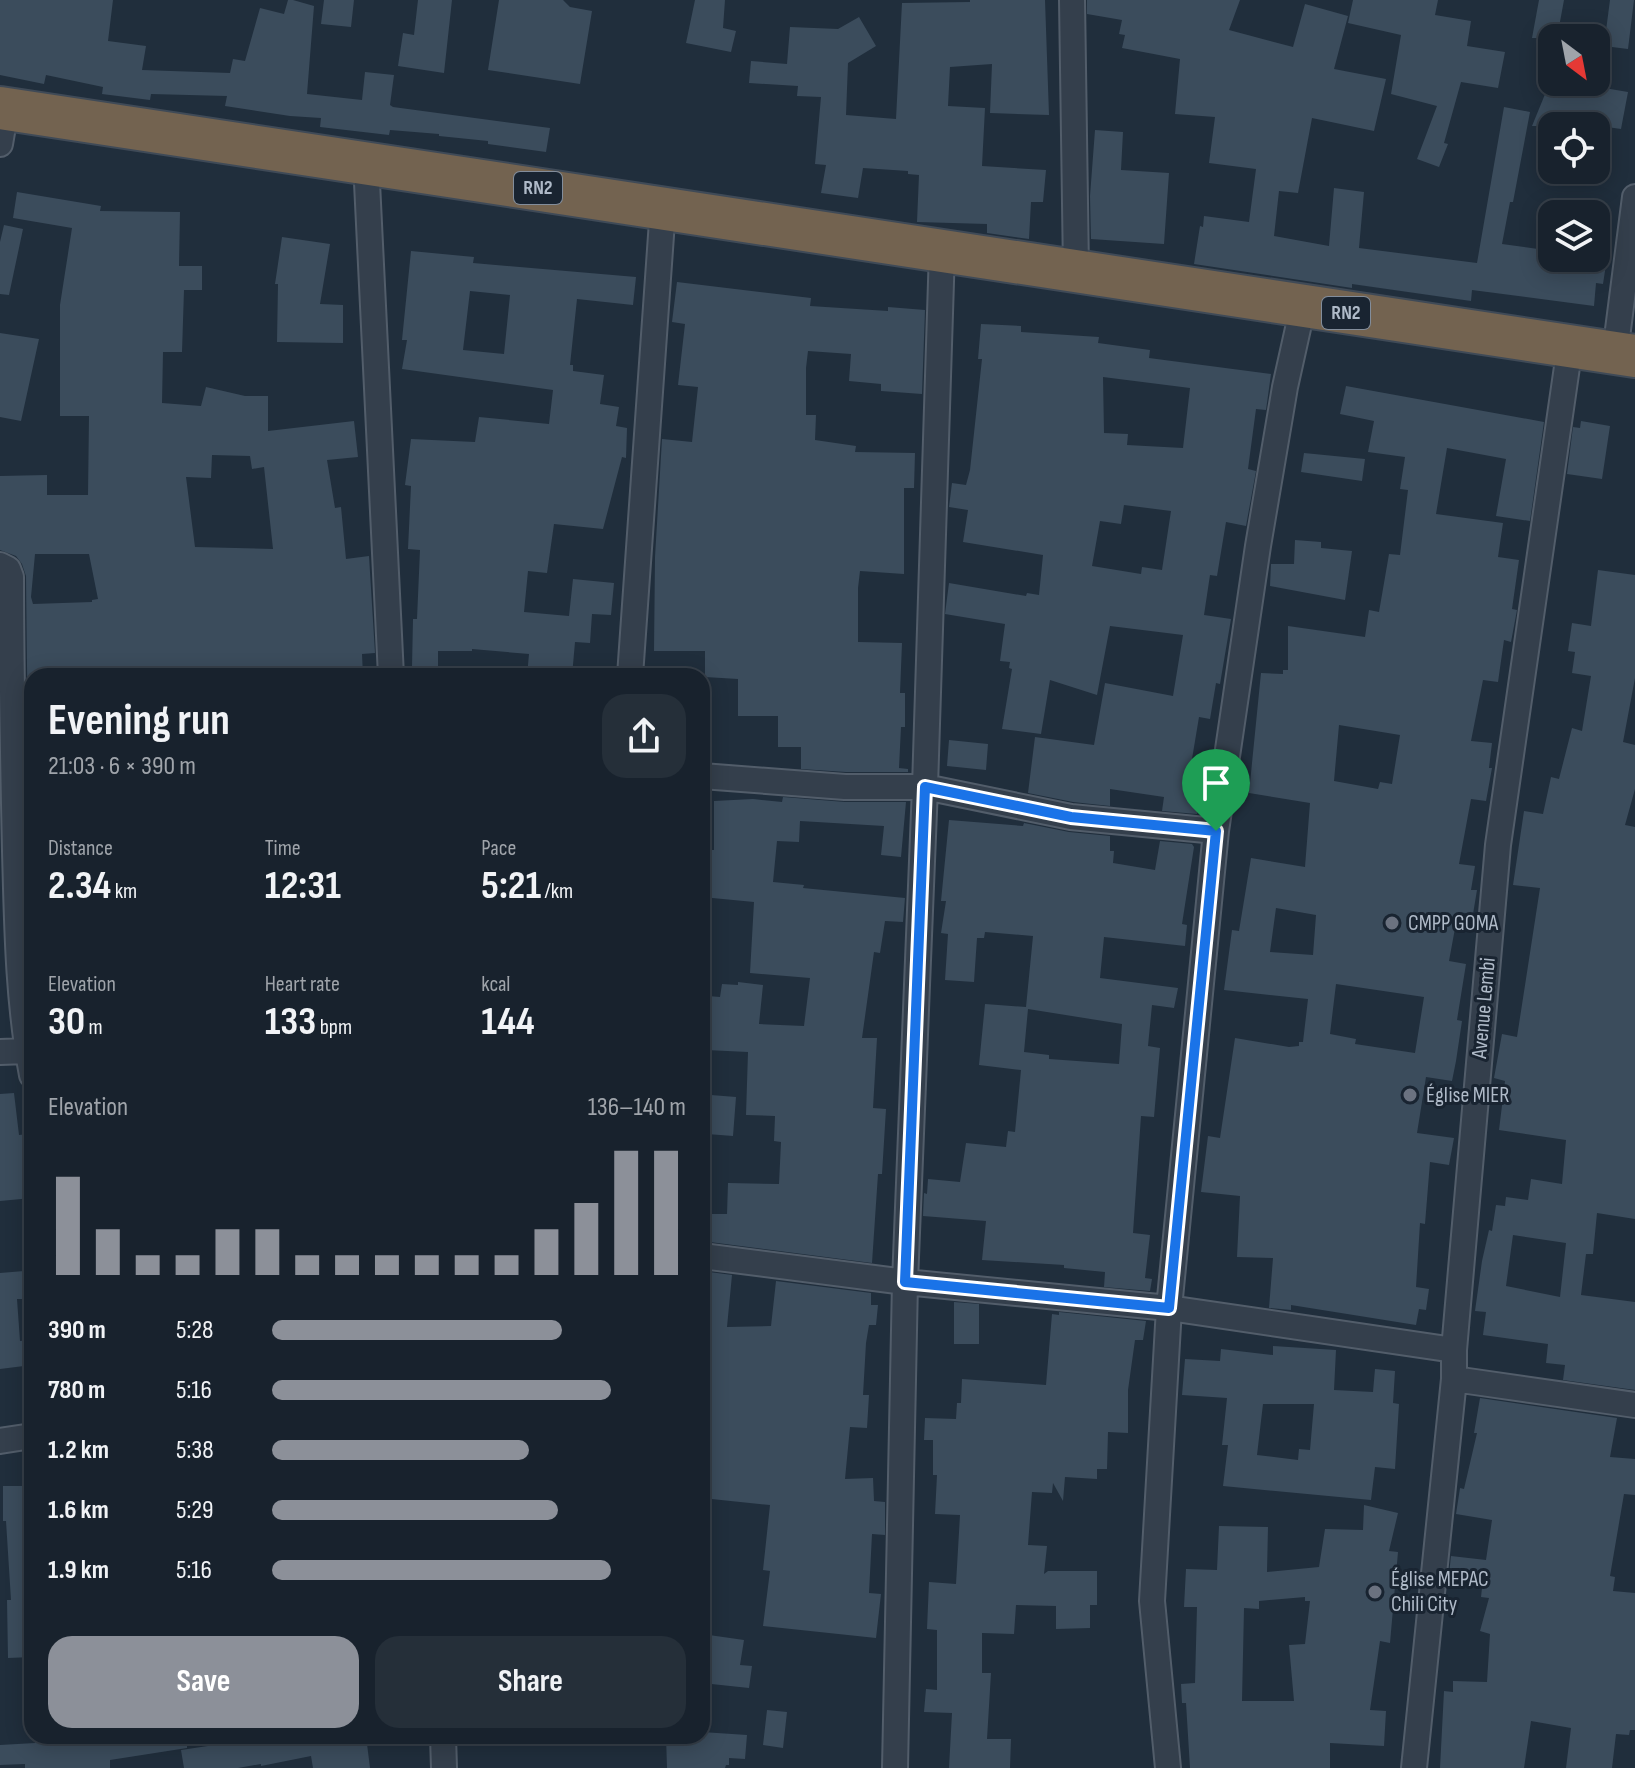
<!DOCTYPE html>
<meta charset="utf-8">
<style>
body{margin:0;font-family:"Sofia Sans Condensed",sans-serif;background:#252f39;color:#f1f3f6;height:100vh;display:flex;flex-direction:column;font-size:30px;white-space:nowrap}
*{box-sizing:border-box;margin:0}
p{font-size:26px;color:#9fa4aa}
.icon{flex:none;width:44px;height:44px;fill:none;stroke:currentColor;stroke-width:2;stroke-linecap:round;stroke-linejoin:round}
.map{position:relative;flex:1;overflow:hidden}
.sheet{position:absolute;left:24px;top:668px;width:686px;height:1076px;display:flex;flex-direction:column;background:#18222d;border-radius:24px;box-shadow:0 4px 20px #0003,0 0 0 2px #363f49}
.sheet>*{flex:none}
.needle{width:52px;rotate:148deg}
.buttons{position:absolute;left:1538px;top:24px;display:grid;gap:16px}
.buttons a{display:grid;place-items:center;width:72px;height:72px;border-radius:16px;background:#18222d;box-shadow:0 4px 20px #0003,0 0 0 2px #363f49;font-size:40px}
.pin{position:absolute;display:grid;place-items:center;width:68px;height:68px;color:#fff;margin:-82px -34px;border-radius:50% 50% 50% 0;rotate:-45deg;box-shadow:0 0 8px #0007}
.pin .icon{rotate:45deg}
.round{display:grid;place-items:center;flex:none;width:84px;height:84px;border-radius:24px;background:#252f39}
.summary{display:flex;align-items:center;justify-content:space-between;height:136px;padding:0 24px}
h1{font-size:44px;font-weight:700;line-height:60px}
.stats{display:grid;grid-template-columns:repeat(3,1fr);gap:12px;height:136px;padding:8px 24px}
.stats div{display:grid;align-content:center}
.stats b{font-size:40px;font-weight:700}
.stats small{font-size:22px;font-weight:400}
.stats p{font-size:22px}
.chart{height:224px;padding:16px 24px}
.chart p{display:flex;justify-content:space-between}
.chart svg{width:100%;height:144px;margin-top:8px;stroke:#8c9099;stroke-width:6}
.action{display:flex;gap:16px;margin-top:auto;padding:16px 24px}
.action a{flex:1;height:92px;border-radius:24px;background:#8c9099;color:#fff;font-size:32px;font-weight:700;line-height:92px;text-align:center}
.action a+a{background:#252f39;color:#f1f3f6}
ul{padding:0 24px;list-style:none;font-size:26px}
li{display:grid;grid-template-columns:128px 96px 1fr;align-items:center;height:60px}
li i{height:20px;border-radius:10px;background:#8c9099}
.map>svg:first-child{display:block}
.building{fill:#3b4c5c;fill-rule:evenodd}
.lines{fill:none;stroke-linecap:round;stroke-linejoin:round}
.street-casing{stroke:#525d6a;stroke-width:28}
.highway-casing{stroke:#3f4a57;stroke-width:46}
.street{stroke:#343f4c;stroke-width:24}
.highway{stroke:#736350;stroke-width:42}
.route-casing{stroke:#fff;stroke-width:16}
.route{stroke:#1a73e8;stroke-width:10}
.worship-dot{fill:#6b7280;stroke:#192431;stroke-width:3}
.labels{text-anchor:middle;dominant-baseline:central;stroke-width:6;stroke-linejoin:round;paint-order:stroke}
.shield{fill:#192431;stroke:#828d9b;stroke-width:2}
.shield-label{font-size:20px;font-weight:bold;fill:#afbac8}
.poi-label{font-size:22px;fill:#afbac8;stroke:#192431;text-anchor:start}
.street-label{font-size:22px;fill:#afbac8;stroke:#192431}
</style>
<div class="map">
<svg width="1635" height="1768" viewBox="0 0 1635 1768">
<rect width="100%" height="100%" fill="#202e3c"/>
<path class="building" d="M0,0H113L108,41L146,46L142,70L230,73L233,59L245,61L260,8L284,14L288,0H293L314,6L307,94L362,100L365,72L394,75L390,105L393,107L550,128L546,152L488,144V141L439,136V134L390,130L389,135L320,127L321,118L290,116L225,106L227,96L151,94L150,100L102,94L103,87L46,75L44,84L0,75Z
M324,0H354L351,27L321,24Z
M418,0H452L444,73L398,66L403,33L414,35Z
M499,0H563L570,7L592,11L580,84L488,70Z
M695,0H725L723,28L736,31L731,52L686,43Z
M970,0H1045L1049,115L990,113L992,64L950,67L948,106L985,108L982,166L1046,170L1043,202H1031L1029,239L987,233V224L917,222L919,175L908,174V171L863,168L858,198L821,193L826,165L815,164L821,97L797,96L798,86L749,83L751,61L787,64L790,27L838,29L859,17L876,46L848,63L846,115L896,119L902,3L970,2Z
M1087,0H1240L1229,30L1293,47L1305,4L1348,16L1334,69L1386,79L1374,131L1312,118L1298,193L1279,191L1274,236L1329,246L1334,188L1364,192L1359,248L1477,263L1504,107L1530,112L1513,202H1510L1502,244L1552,251V258H1607L1603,284L1596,283L1594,306L1472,290L1471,301L1352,284V288L1194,264L1200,226L1203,227L1204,216L1249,222L1256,169L1209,163L1215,117L1175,114L1180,59L1122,48L1125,35L1119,34L1122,20L1087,14Z
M1353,0H1438L1435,15L1471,21L1467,46L1505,52L1498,88L1461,82L1444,143L1448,144L1439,167L1417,159L1437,106L1391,94L1401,35L1348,23Z
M1539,0H1564L1557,38H1532Z
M1610,0H1634L1628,49L1604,46Z
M1550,82H1569L1628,92L1621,129L1600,126H1532Z
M1095,130L1123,132L1121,170L1169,173L1164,244L1091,239L1090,196Z
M17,192L101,206L100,211L180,212L179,266H202V290H184L182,352H163L162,403L201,406L206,387L245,396H268V431L354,421L358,457L327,460L335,508L341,507L346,559L369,556L375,653L362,654L363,676H32V756H28L26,576L22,564L16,556L0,550V476L47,475V495H88L89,416H60V305L72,228L13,218ZM212,455L250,456L252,469L264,467L273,549L195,547L186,477L211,478ZM35,554H89L98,599L92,600V602L33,604L31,597Z
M4,225L23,229L9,295L0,294V242Z
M282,237L330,244L320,304L343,305V343L277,342L278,284H275Z
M411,251L474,257L473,263L636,277L633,305L577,299L570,365H573V371L604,375L600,404L619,407L616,426L627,428L626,458L622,457L603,529L554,524L547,573L528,571L524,612L569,616L573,579L614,583L611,615L592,614L590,643L575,642L572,676H527L529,654L472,649V651H438V668L412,667L413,619H417L420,550L408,549L411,486L405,485L411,439L475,442L479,417L549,424L553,390L402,369L407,340H402ZM470,291L510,295L504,354L463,350Z
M677,282L811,298L810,306L888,311V307L925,310L922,394L881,391V384L849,381L851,354L808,351L806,368V415H816L815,440L856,446L855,452L915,453L914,488H904V574L860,571L858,588V642L902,643L900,693H905V727H901L899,768L908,769V772H846L801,769V747H778V716H738V679L705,677V651H654L655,557L662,439L692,442L698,387L678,385L685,324L672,322Z
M981,324L1021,326V332L1099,337L1098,343L1150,350L1149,358L1271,374L1266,410L1256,409L1248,469L1256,471L1246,526L1226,522L1217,576L1210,575L1204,615L1231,619L1220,684L1216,683L1210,719L1199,717L1192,759L1206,761L1197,814L1162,811L1164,797L1110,789V806L1073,802L1028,793L1035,737L1094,745L1105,683L1173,696L1183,635L1110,626L1097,695L1050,680L1041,734L1002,729L1012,669L1009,668L1010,662L1000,661L1005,624L945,614L949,583L1026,596L1027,593L1039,595L1043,555L963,542L968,510L949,507L952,483L966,485L970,470L982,359H978ZM1103,377L1190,388L1183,448L1127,445L1128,434L1104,433ZM1124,505L1171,511L1162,570L1142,567L1141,574L1092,566L1100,521L1121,524Z
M0,333L39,339L21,421L0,417Z
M1346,386L1544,422L1530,521L1496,516L1506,459L1447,448L1436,514L1503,523L1498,557L1519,560L1512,609L1517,610L1511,642L1504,640L1498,682L1483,680L1471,741L1492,743L1489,768H1492L1486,801L1471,799L1459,864L1475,866L1471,890H1477L1473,914L1458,912L1449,961L1466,964L1457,1020L1462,1021L1456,1061L1452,1081L1426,1077L1417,1133L1454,1138L1449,1165L1430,1162L1425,1224L1420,1223L1416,1287L1429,1289L1426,1310L1419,1309L1416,1325L1291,1305V1310L1269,1308L1273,1258L1237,1257L1240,1196L1201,1192L1208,1136L1220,1138L1235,1038L1289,1047L1299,1046V1042H1303L1308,999L1224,990L1232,930L1239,931L1251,858L1305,867L1310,803L1249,793L1261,673L1283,674V670H1288V626L1365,637L1369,610L1379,612L1389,554L1400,555L1408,490L1400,489L1405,457L1368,452L1374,421L1340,414ZM1339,725L1400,735L1392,784L1380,782L1378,789L1334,781ZM1276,908L1316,915L1313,955L1270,952ZM1336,984L1424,997L1415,1053L1355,1044L1356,1039L1330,1034Z
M1581,421L1610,426L1602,479L1567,474L1573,427L1580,428Z
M1304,453L1365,459L1362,481L1301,472Z
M1295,540L1321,542V548L1352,551L1345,600L1270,586L1271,564H1294Z
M1598,570L1635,575V678L1623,742L1635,745V789L1625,825L1635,827V1219L1597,1213L1593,1254H1586L1581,1295L1635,1302V1390L1563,1380L1565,1365L1546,1363L1548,1344L1483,1335L1486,1312L1475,1311L1482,1261L1489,1230L1492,1231L1496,1205L1505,1206L1506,1197L1528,1200L1531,1179L1562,1184L1566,1140L1499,1130L1505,1081L1494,1078L1502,1034L1517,1037L1540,888L1513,885L1524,811L1543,814L1551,777L1559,779L1572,728L1582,731L1591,676L1572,673L1575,652L1568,651L1572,623L1591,626ZM1513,1235L1566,1243L1560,1297L1506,1286Z
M949,740L988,744L986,770L947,766Z
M783,797L845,802H906L901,857L881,855L884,826L800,821L799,842L777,841L773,882L804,885L803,888L905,898L903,922L885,921L880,953L874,952L862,1038H877L873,1108L886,1109L882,1174H878L872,1263L702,1241V1214H727L728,1183L779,1184L781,1142L774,1141L775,1116L746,1115L748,1052L706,1050L708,996L720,997L722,984L738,985V982L763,985L759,1024L804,1026L810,978L750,973L754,902L702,897V850H714V801L753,799L782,802Z
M949,820L1023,826L1024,823L1069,832L1110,836V851H1114L1113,863L1155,870L1160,841L1192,844L1194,847L1182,924L1187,925L1185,946L1104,937L1100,978L1178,988L1174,1008L1152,1005L1148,1046L1160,1048L1154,1117L1141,1116L1133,1233L1150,1235L1145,1278L1152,1279L1150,1291L1104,1287L1105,1272L1064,1268V1265L982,1260L986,1221L923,1216L924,1193L927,1194L928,1179L960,1182L966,1143L1006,1147L1008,1131L1015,1132L1021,1070L979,1065L985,1004L1026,1007L1033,936L985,932L984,938H977L974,982L945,980L948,934L941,933L946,901H941ZM1028,1009L1122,1024L1119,1064L1049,1059V1055L1024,1052Z
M14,1093L19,1135L28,1134L32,1198L0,1201V1094Z
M711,1095L736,1097L733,1136L707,1134Z
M24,1271L25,1299H17L20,1341L32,1340V1365L0,1369V1273Z
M702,1271L732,1275L727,1327L771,1326L776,1281L871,1293V1305H878L876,1325H869L866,1343L863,1395H869L867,1428L850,1427L845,1479L873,1478L874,1501L885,1502V1535L872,1534L869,1593L881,1594L876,1638L763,1626L770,1571L763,1570L770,1505L702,1498Z
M954,1302L979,1304V1344H954Z
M1059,1312L1146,1321L1143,1340H1135L1128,1390V1433L1108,1432L1107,1469H1097V1479L1065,1477L1063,1501L1053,1483L1052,1493L1032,1492L1028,1545L1047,1546L1044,1574L1048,1571H1097V1605H1090V1628L1056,1629V1606L1016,1605L1014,1634L982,1633V1673H991L987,1739H1011L1010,1768H949L952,1713L924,1712L926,1689L937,1690V1630L927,1629L929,1582L956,1584L960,1515L935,1514L937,1475H933V1440H924L925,1418L956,1419L957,1403H961L962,1379L1046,1385L1052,1314L1059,1315Z
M1273,1346L1336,1350L1334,1390L1373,1392L1375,1369L1395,1371L1393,1403L1399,1404L1395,1469L1375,1467L1371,1500L1223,1486L1228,1445H1222L1227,1398L1182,1395L1185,1359L1220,1361L1221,1349L1273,1355ZM1263,1404H1314L1310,1450L1299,1449L1298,1460L1257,1455Z
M1480,1398L1617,1418L1610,1457L1635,1459V1495L1624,1494L1610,1576L1615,1577L1613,1591L1635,1593V1730H1630L1629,1735L1616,1734L1612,1768H1566L1571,1728L1531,1721L1524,1768H1440L1444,1691L1453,1692V1681L1487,1682L1490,1634L1480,1631L1489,1598L1481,1597L1483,1579L1449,1574L1451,1556L1486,1560L1492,1520L1456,1514L1460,1488L1464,1489L1477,1433H1474Z
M3,1486H24V1498H32V1522H29L32,1657L8,1658L7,1600H11L6,1521H3Z
M1364,1505L1398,1513L1389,1551L1398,1552L1390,1643L1380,1641L1370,1710L1386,1711L1384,1746L1330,1743V1768H1190L1186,1703H1182L1181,1684L1195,1683L1197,1607H1184L1186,1569L1217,1570L1219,1526L1268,1527L1267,1572L1319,1567L1325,1529L1363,1530ZM1305,1597V1601H1310L1305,1644L1289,1645L1294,1701H1242L1244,1608L1259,1609V1601Z
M702,1634L744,1640L740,1665L752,1666L749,1688L702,1683Z
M767,1710L787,1712L783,1748L763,1745Z
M702,1732L747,1735L745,1759L729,1758V1765H726L725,1768H667L666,1736H702Z
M34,1736H187V1748L110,1760V1768H25V1764L0,1765V1745L35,1743Z
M332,1736H366L370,1768H313L311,1756L261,1766V1764L238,1768H184L181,1750L248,1740L249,1746L309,1738L311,1746L333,1742Z"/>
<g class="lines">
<g class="street-casing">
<path id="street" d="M1072,0L1076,270
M0,144L6,109
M366,162L391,676
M1615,353L1635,197
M0,565L8,569L11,577C11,668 13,759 15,851C17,925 18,1002 32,1075
M630,676L663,207
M702,776L845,787H925L1071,817L1216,831
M0,1052L27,1051
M702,1256L905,1282L1169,1308L1454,1350
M1454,1379L1635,1405
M0,1441L32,1436
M443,1736L444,1768
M895,1768L905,1282L925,787L942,250
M1168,1768L1152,1601L1169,1308L1216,831L1258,546L1285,387L1303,306
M1414,1768L1454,1379V1350L1498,845L1570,346"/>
</g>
<g class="highway-casing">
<path id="highway" d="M0,108L1635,356"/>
</g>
<use href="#street" class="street"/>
<use href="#highway" class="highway"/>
</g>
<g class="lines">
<g class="route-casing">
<path id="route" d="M925,787L1071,817L1216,831L1169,1308L905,1282Z"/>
</g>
<use href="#route" class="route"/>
</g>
<g class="worship-dot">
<circle cx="1392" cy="923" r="8"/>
<circle cx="1410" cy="1095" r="8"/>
<circle cx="1375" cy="1592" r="8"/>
</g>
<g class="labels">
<g class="shield">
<rect x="514" y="172" width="48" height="32" rx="6"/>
<rect x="1322" y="297" width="48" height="32" rx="6"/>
</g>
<g class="shield-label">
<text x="538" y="188">RN2</text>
<text x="1346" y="313">RN2</text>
</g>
<g class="poi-label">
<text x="1408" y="923">CMPP GOMA</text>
<text x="1426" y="1095">Église MIER</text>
<text x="1391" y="1579">Église MEPAC<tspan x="1391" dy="25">Chili City</tspan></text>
</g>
<g class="street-label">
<text transform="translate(1484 1008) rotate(-85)">Avenue Lembi</text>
</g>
</g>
</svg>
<div class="buttons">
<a><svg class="needle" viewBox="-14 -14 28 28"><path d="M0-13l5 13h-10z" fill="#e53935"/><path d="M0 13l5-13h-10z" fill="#9fa4aa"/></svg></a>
<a><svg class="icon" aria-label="locate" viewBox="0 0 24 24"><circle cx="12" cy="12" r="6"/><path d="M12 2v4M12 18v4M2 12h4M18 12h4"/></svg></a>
<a><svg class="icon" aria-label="layers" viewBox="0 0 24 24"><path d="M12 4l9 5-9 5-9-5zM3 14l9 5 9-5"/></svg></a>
</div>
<div class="pin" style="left:1216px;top:831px;background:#1e9e55"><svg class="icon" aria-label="arrive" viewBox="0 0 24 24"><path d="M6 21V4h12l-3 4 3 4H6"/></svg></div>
<section class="sheet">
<div class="summary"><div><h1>Evening run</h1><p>21:03 · 6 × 390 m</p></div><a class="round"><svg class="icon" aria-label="share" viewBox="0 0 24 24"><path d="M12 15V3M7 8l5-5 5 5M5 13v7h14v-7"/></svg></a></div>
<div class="stats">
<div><p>Distance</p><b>2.34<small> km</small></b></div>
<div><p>Time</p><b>12:31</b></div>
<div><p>Pace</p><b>5:21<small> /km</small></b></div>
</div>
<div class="stats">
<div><p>Elevation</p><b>30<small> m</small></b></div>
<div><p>Heart rate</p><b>133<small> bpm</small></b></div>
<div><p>kcal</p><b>144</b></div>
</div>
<div class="chart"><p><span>Elevation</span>136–140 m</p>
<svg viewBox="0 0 160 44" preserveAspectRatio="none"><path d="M5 44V14M15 44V30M25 44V38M35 44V38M45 44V30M55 44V30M65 44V38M75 44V38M85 44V38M95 44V38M105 44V38M115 44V38M125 44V30M135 44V22M145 44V6M155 44V6"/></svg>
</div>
<ul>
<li><b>390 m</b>5:28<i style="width:70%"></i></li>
<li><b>780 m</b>5:16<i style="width:82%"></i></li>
<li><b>1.2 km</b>5:38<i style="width:62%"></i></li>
<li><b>1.6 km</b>5:29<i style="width:69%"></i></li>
<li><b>1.9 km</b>5:16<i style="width:82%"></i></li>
</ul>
<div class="action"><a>Save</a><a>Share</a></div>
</section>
</div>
